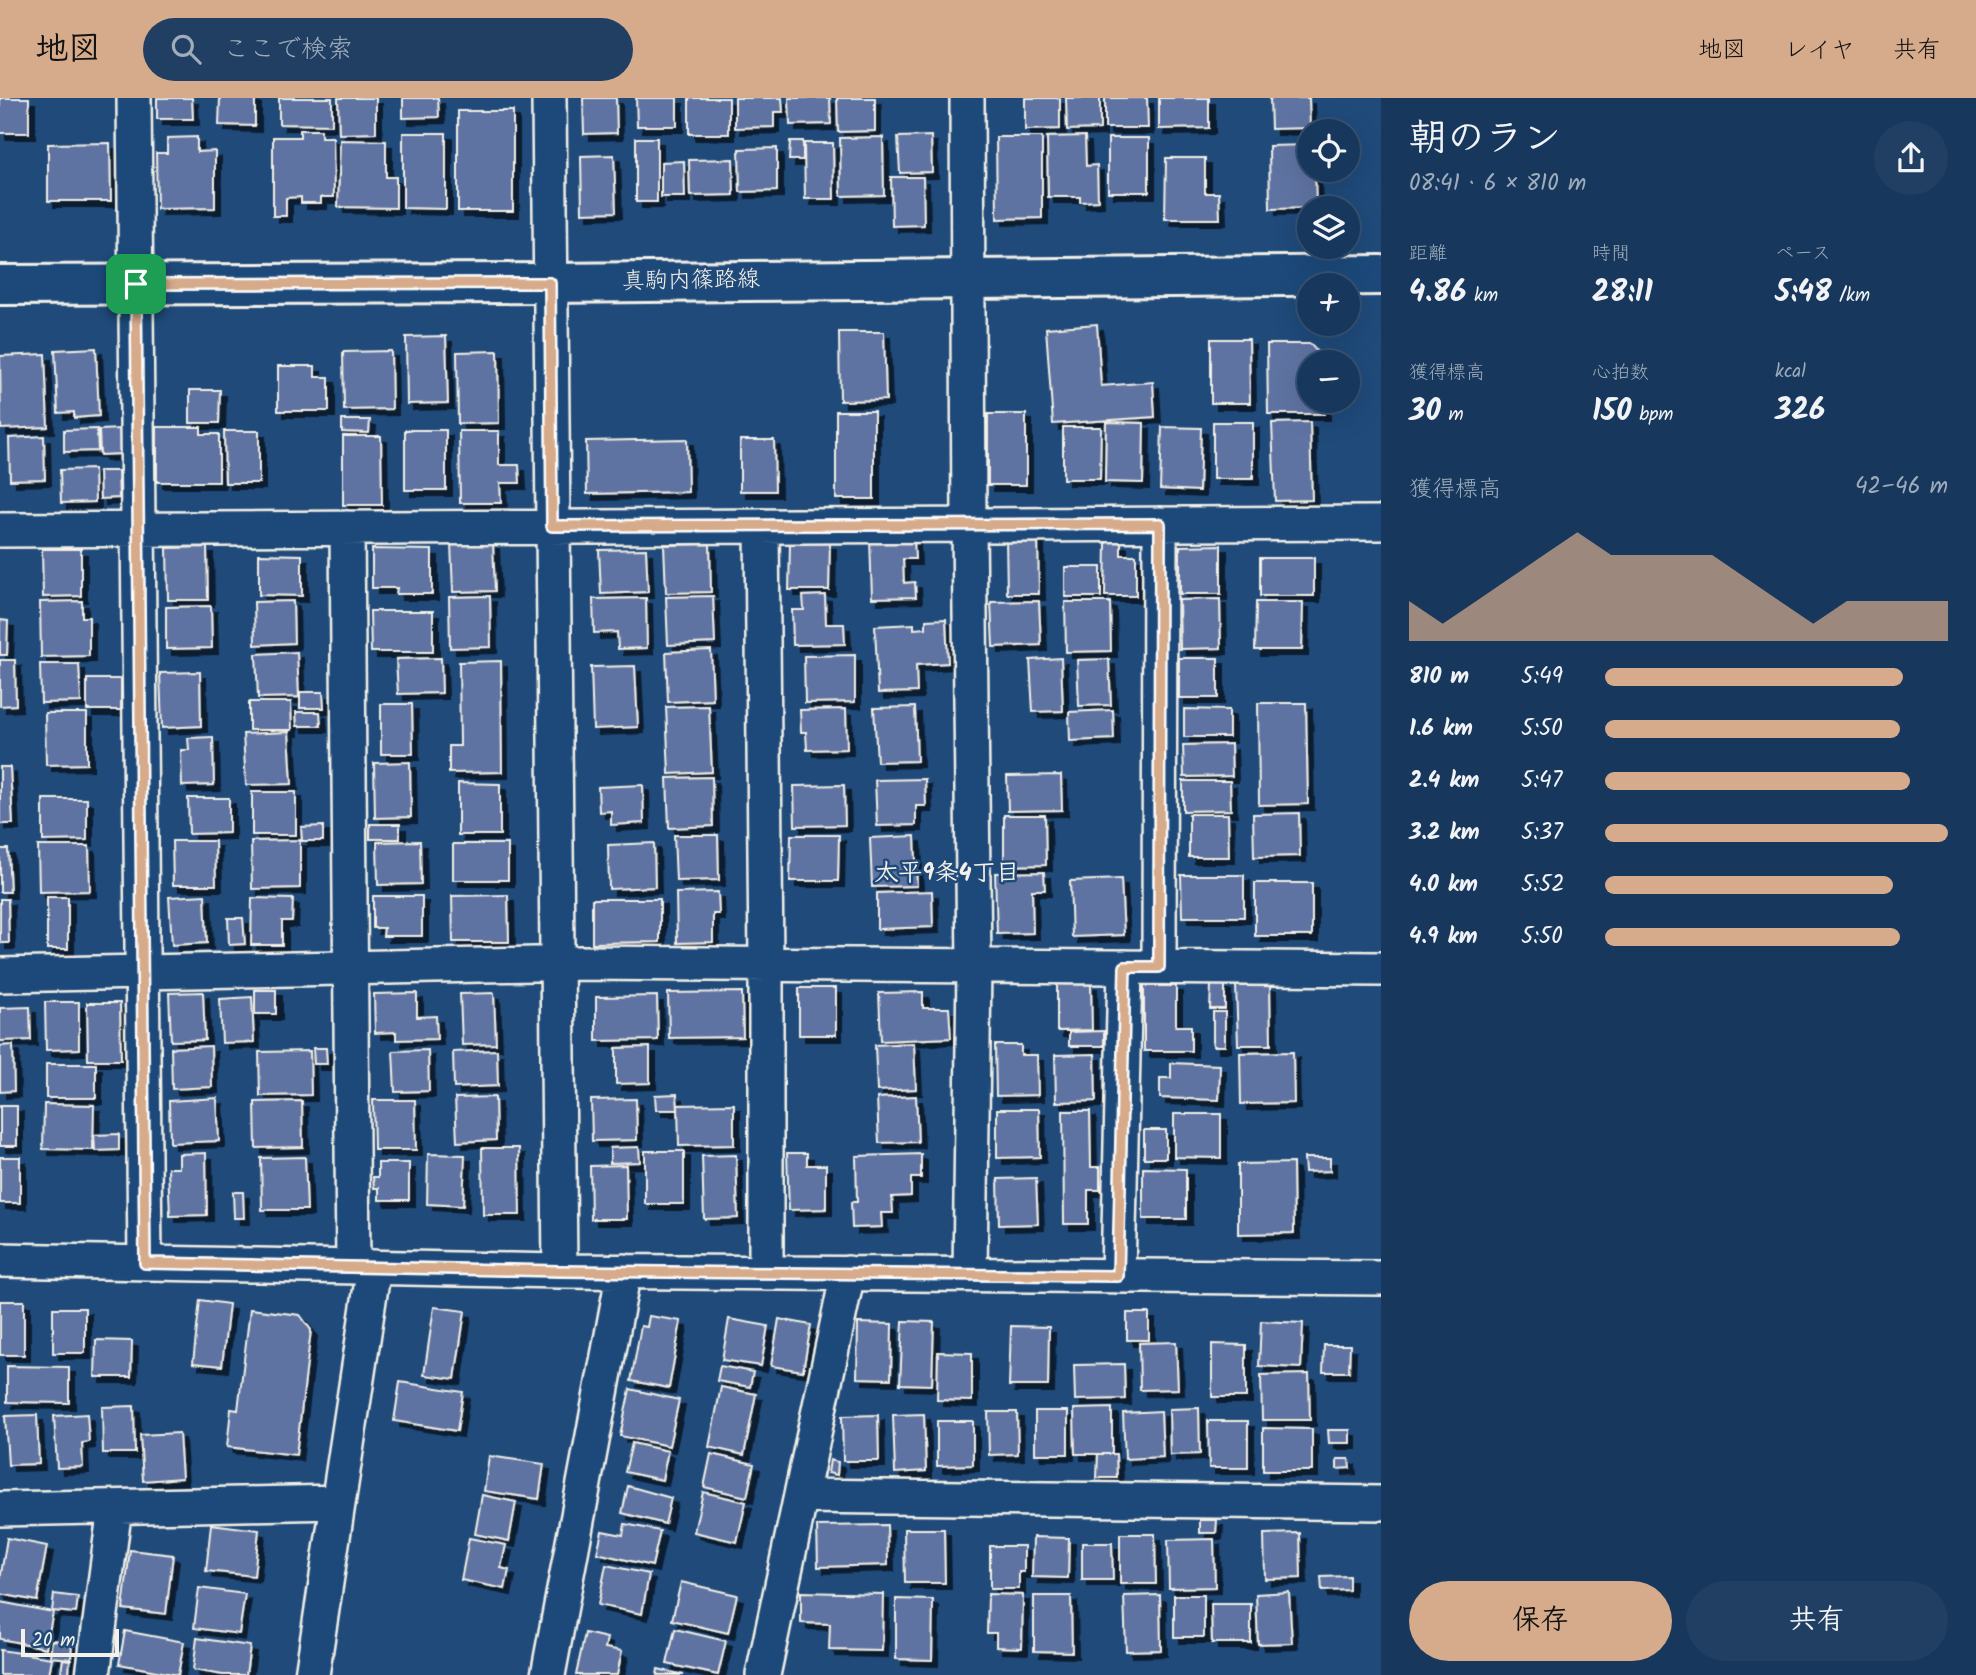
<!DOCTYPE html>
<html lang="ja">
<meta charset="utf-8">
<style>
body{margin:0;font-family:Kalam,"Klee One",sans-serif;background:#203f62;color:#f1f3f6;height:100vh;display:flex;flex-direction:column;font-size:26px;white-space:nowrap}
*{box-sizing:border-box;margin:0}
p{font-size:23px;color:#9eacbb}
.icon{flex:none;width:38px;height:38px;fill:none;stroke:currentColor;stroke-width:2;stroke-linecap:round;stroke-linejoin:round}
.map{position:relative;flex:1;overflow:hidden}
.sheet{display:flex;flex-direction:column;background:#17385c;width:595px}
.sheet>*{flex:none}
.controls{position:absolute;left:1297px;top:21px;display:grid;gap:14px}
.controls a{display:grid;place-items:center;width:63px;height:63px;border-radius:50%;background:#17385c;box-shadow:0 7px 28px #0002,0 0 0 2px #365272;font-size:35px}
.scale{position:absolute;left:21px;bottom:18px;width:98px;box-sizing:border-box;padding-left:7px;border:4px solid #f4f1e8;border-top:0;font-size:19px;line-height:24px;white-space:nowrap;color:#f4f1e8;-webkit-text-stroke:5px #1f4a7a;paint-order:stroke}
.pin{position:absolute;display:grid;place-items:center;width:60px;height:60px;color:#fff;margin:-30px;border-radius:14px;box-shadow:0 4px 10px #0006}
.round{display:grid;place-items:center;flex:none;width:74px;height:74px;border-radius:37px;background:#203f62}
.head{display:flex;align-items:center;justify-content:space-between;height:119px;padding:0 28px}
h1{font-size:38px;font-weight:700;line-height:52px}
.metrics{display:grid;grid-template-columns:repeat(3,1fr);gap:10px;height:119px;padding:7px 28px}
.metrics div{display:grid;align-content:center}
.metrics b{font-size:30px;font-weight:700}
.metrics small{font-size:19px;font-weight:400}
.metrics p{font-size:19px}
.chart{height:196px;padding:14px 28px}
.chart p{display:flex;justify-content:space-between}
.chart svg{width:100%;height:126px;margin-top:7px;fill:#d6ab8b;opacity:.7}
.primary-button{display:flex;gap:14px;margin-top:auto;padding:14px 28px}
.primary-button a{flex:1;height:80px;border-radius:42px;background:#d6ab8b;color:#111;font-size:28px;font-weight:700;line-height:80px;text-align:center}
.primary-button a+a{background:#203f62;color:#f1f3f6}
ul{padding:0 28px;list-style:none;font-size:23px}
li{display:grid;grid-template-columns:112px 84px 1fr;align-items:center;height:52px}
li i{height:18px;border-radius:9px;background:#d6ab8b}
header{display:flex;align-items:center;gap:42px;box-sizing:border-box;height:98px;padding:0 35px;background:#d6ab8b;color:#111}
header strong{font-size:33px}
nav{display:flex;gap:38px;margin-inline-start:auto;font-size:24px}
.search{width:490px;height:63px;background:#203f62;display:flex;align-items:center;gap:18px;box-sizing:border-box;padding:0 24px;border-radius:38px;color:#9eacbb;font-size:26px}
main{display:flex;flex:1;min-height:0}
.map>svg:first-child{display:block}
.building{fill:#5f73a2;stroke:#f4f1e8;stroke-width:2;filter:url(#shadow)}
.lines{fill:none;stroke-linecap:round;stroke-linejoin:round}
.minor-casing{stroke:#f4f1e8;stroke-width:38}
.major-casing{stroke:#f4f1e8;stroke-width:44}
.minor{stroke:#1f4a7a;stroke-width:33}
.major{stroke:#1f4a7a;stroke-width:38}
.route-casing{stroke:#fff;stroke-width:14}
.route{stroke:#d6ab8b;stroke-width:9}
.labels{text-anchor:middle;dominant-baseline:central;stroke-width:5;stroke-linejoin:round;paint-order:stroke}
.street-label{font-size:23px;fill:#f4f1e8;stroke:#1f4a7a}
.neighbourhood-label{font-size:24px;font-weight:bold;fill:#f4f1e8;stroke:#1f4a7a}
</style>
<header>
<strong>地図</strong>
<div class="search"><svg class="icon" aria-label="search" viewBox="0 0 24 24"><circle cx="10" cy="10" r="6"/><path d="M15 15l6 6"/></svg>ここで検索</div>
<nav><a>地図</a><a>レイヤ</a><a>共有</a></nav>
</header>
<main>
<div class="map">
<svg width="1381" height="1577" viewBox="0 0 1381 1577">
<defs>
<filter id="shadow"><feDropShadow dx="6" dy="6" stdDeviation="0" flood-color="#0009"/></filter>
</defs>
<rect width="100%" height="100%" fill="#1f4a7a"/>
<filter id="ink" filterUnits="userSpaceOnUse"><feTurbulence type="fractalNoise" baseFrequency=".0143" numOctaves="2"/><feDisplacementMap in="SourceGraphic" scale="14" xChannelSelector="R" yChannelSelector="G"/><feConvolveMatrix kernelMatrix="1 2 1 2 8 2 1 2 1" color-interpolation-filters="sRGB"/></filter>
<g filter="url(#ink)">
<path class="building" d="M0,0H29V35H0Z
M157,0H192L193,21H157Z
M220,0H255V28L219,27Z
M279,0H332V27L279,26Z
M338,0H376V35L339,36Z
M403,0H438L439,19L403,20Z
M583,0H616L617,35L584,36Z
M636,0H677V28H637Z
M689,0H729V36H689Z
M735,0H782L783,14H774V29L735,30Z
M789,0H830L831,26L790,27Z
M837,0H875V33L838,34Z
M1025,0H1060V31L1025,32Z
M1066,0H1100V31L1067,32Z
M1105,0H1147L1148,30H1105Z
M1159,0H1209V30L1159,31Z
M1270,0H1309L1310,30L1271,31Z
M458,13H513V113H458Z
M300,32H321V39H333L334,99H321V105H301V99L286,100V118H273V39H300Z
M403,35H446V111L403,110Z
M931,38L932,74L900,75L898,39Z
M1085,38L1086,68L1097,67L1098,103L1080,104V99H1048L1047,39Z
M197,39V54L215,53V110L157,111L156,55H167V40Z
M883,39L884,97L841,98L840,40Z
M996,39H1042V120L997,121Z
M636,40H657V104H636Z
M1108,40H1149V94H1108Z
M340,42L386,43V79H396V110L338,109Z
M790,43H803V62H789Z
M110,45L111,103H48V46Z
M804,45H833L834,101H805Z
M1309,47V72H1315L1316,110L1270,111L1269,48Z
M777,50V93L740,94L739,51Z
M614,57L616,114L582,115L581,58Z
M1166,60H1205V95H1219L1220,121H1165Z
M733,61L734,97L690,98L689,62Z
M684,63L685,99H661V64Z
M891,79H923L924,127L892,128Z
M1097,226L1101,288L1153,284L1155,319L1053,326L1046,230Z
M839,234H884L886,302L840,303Z
M446,238L448,305L407,306L406,239Z
M1211,241H1249L1250,305H1211Z
M1267,246H1310L1323,260V264H1309V303H1324V316H1268Z
M96,250L99,318L74,320V314L58,315L55,252Z
M391,253L392,311L344,312L343,254Z
M498,253L499,325L458,326L457,254Z
M45,256L48,329L1,331L0,258Z
M278,268H315V279H329V313H278Z
M190,292H220L219,325H190Z
M836,313H874V401H836Z
M988,316H1026V387H988Z
M342,322H370L369,335L342,334Z
M1106,324L1144,325L1143,385L1105,384Z
M1213,324H1253V381H1213Z
M1310,324L1312,402L1275,403L1272,325Z
M157,329H201V336H219V384H157Z
M1063,329H1101L1100,381H1063Z
M1162,329L1201,330L1199,393L1160,391Z
M97,331L98,353L64,354V332Z
M121,331L122,356L100,357L99,332Z
M405,332H446V392H405Z
M224,333H259V385H225Z
M459,333H499V367H519L520,385H500L501,405H460Z
M44,338L45,381L10,382L9,340Z
M343,338H381L382,407H343Z
M687,341L688,394L587,396L586,343Z
M740,342H774L775,393H740Z
M94,371L95,404L61,405L60,372Z
M99,373H118L119,400L100,401Z
M1038,440L1039,496H1007L1006,441Z
M914,441L915,461H903L904,485L915,484L916,499L872,500L870,442Z
M790,444L830,445L829,492H789Z
M1106,444H1121V457H1136V498H1105Z
M493,445L495,493L453,494L451,446Z
M710,446L711,494L666,495L664,447Z
M1221,447V496H1180V448Z
M207,449L208,502H168L167,450Z
M42,451H81V498L43,499Z
M372,451L432,452V496H396L397,490H372Z
M646,451L648,494L601,496L599,452Z
M259,456L302,457V498L259,497Z
M1260,460H1314V498H1260Z
M1065,469H1101V499H1065Z
M825,497L826,526H844L845,546L793,547L792,512H804L803,498Z
M490,498L491,549L450,550L449,499Z
M713,498L715,545L668,547L666,499Z
M646,500L647,550L618,551L617,534L594,535L593,501Z
M1220,501L1221,550L1180,551L1179,502Z
M82,503V519H89V558L41,559L40,504Z
M293,503L294,545L255,547L254,504Z
M1039,503L1041,547L993,549L991,504Z
M1065,504H1110L1111,553L1066,554Z
M1256,504H1303L1302,552H1255Z
M211,508L212,550L166,551V509Z
M370,513H433V554H371Z
M946,521L948,565L916,567L917,594L878,595L875,528L914,526V531L926,530V522Z
M0,522L8,523L7,557H0Z
M711,552L713,602L668,604L666,554Z
M297,554L299,599L258,600L256,556Z
M855,557V604L805,605L804,558Z
M441,560L442,595L398,596L396,561Z
M1061,560L1063,613L1033,614L1030,562Z
M1179,560H1218V600H1179Z
M1109,561L1111,607L1079,608L1077,562Z
M0,562H15L16,607L0,608Z
M501,563L502,674L449,675V648H460L459,564Z
M40,566H79L81,604L41,605Z
M635,568L638,629L593,631L591,569Z
M200,574L201,628L162,630L160,575Z
M87,581H121V612H87Z
M300,594H323L324,610H300Z
M249,604H291L292,632H249Z
M1258,605H1306L1308,706L1259,707Z
M381,606H412L413,656H381Z
M709,608L712,674L669,676L666,609Z
M915,609L917,663L877,664L874,610Z
M846,611L847,651L807,652L806,634H801L800,612Z
M1184,611L1229,612V639H1184Z
M1113,612L1114,641L1070,643L1069,614Z
M296,614H320L321,628H297Z
M45,615H87V666L46,667Z
M289,634L292,686L246,687L243,636Z
M213,639L214,687L182,688L181,652H189L188,640Z
M1231,646L1232,678L1184,679L1183,647Z
M410,664L411,719L375,720L374,665Z
M0,669H10L13,726H0Z
M1061,677L1062,712L1008,713L1007,678Z
M712,679L713,728L669,730L667,680Z
M925,681L926,708H916V727L877,728L875,682Z
M1183,683H1230L1231,712L1183,713Z
M458,685L500,686V737H458Z
M643,687L644,725L611,727V713L599,714L598,689Z
M844,687L845,727L795,728L794,688Z
M252,694H296V737H252Z
M188,700H229V735L189,736Z
M43,701H87V742L43,743Z
M1299,715L1300,758L1254,759L1253,716Z
M1189,716H1228L1229,759H1189Z
M1004,717H1045L1046,767L1004,768Z
M370,726H400V741H370Z
M323,728V743H302L301,729Z
M674,737H718L719,782L676,783Z
M791,737H839L838,783H790Z
M915,738L917,788L872,789L870,740Z
M300,742V790L252,791L251,743Z
M172,743H215L216,787H173Z
M420,743L421,786L378,787L377,744Z
M654,745L655,789L609,791L608,747Z
M453,746H508V782H453Z
M38,748H89L90,793L39,794Z
M0,751H8L10,794H0Z
M1044,774L1045,792H1032L1033,835L997,836L995,775Z
M1181,777H1244V819H1182Z
M1121,781L1124,837L1072,839L1070,783Z
M1255,785H1312V838H1255Z
M932,793L933,829L877,831V795Z
M718,794L719,816H713V844L677,845L676,795Z
M205,797L207,845L172,847L169,799Z
M508,797L509,844H453L452,798Z
M373,798H422V838H383L384,830H373Z
M47,799H68V851H47Z
M252,800L293,801L292,823H282V847H251Z
M0,801H8L9,845H0Z
M592,801H660V844L592,845Z
M228,820H243L245,846L229,847Z
M1091,885L1092,932L1057,933V886Z
M1211,887H1225V911H1210Z
M1236,887H1270L1271,947H1238Z
M1144,888H1176V928H1191V953H1144Z
M799,890H836V937H799Z
M255,892H276V916H255Z
M203,894L205,942L171,943L169,895Z
M742,894L743,939L669,940L668,895Z
M923,894V910H949L951,940L881,943L879,895Z
M417,895V919L436,918L437,941L396,942V934L375,935L374,896Z
M494,895L496,946L462,947L460,896Z
M657,898L658,942L596,943V899Z
M252,899L254,944L222,945L220,901Z
M45,904H79V951L46,952Z
M87,905H120L121,962H88Z
M30,909L31,942L0,943V910Z
M1213,914H1225V948H1213Z
M1104,933V948H1069V934Z
M914,945L916,991L877,993L875,947Z
M13,947L14,993L0,994V948Z
M995,947H1021V957H1037L1038,997L996,998Z
M211,948L212,989L172,991L171,950Z
M650,949V985L616,986V950Z
M313,950H326L327,966H314Z
M428,952L429,993L395,994L393,953Z
M497,952L498,988L454,990L453,954Z
M310,953L311,997L260,998L259,954Z
M1293,954L1294,1005L1241,1006L1240,955Z
M1095,956L1096,1003L1056,1004L1055,957Z
M1171,965L1220,967L1219,1002L1160,1000V980H1171Z
M46,966H96V1000H46Z
M677,996L678,1012H656L655,997Z
M916,998L918,1044L879,1045L877,1000Z
M495,999L496,1042L457,1044L455,1000Z
M217,1000L219,1043L170,1045L169,1003Z
M636,1001L637,1042L592,1043L591,1002Z
M373,1002H415L416,1052H374Z
M302,1003L303,1049L256,1050L255,1004Z
M44,1006L94,1007L93,1052L43,1051Z
M734,1006V1047L679,1048L678,1007Z
M0,1008H17V1048H0Z
M997,1011H1039L1040,1059L997,1060Z
M1063,1013H1090L1091,1069H1100V1092H1088V1126H1064Z
M1174,1016H1221V1060L1174,1059Z
M1144,1032H1166V1060H1144Z
M119,1036V1052L95,1053L94,1037Z
M639,1049L640,1064L610,1065V1050Z
M482,1050H519L520,1117H483Z
M645,1053H684V1106H645Z
M206,1055L207,1117L170,1118L168,1070H179V1056Z
M787,1055H807V1067H826V1111L789,1112Z
M428,1056L465,1057L463,1108L427,1106Z
M921,1056V1080H911V1098L892,1099L893,1115H881L882,1129L852,1130L851,1104H857L856,1058Z
M736,1057L738,1120L704,1121L702,1058Z
M0,1059H20V1105H0Z
M305,1059L307,1112H262L261,1060Z
M1304,1060H1330V1073L1305,1074Z
M378,1065H409V1102H379V1090H374L373,1079H378Z
M1293,1065L1294,1135L1238,1136V1066Z
M626,1067L627,1121H591L590,1068Z
M1143,1070L1186,1071V1121H1143Z
M1036,1080L1038,1126L999,1127L998,1081Z
M233,1094H243L244,1120H234Z
M200,1202L229,1206L222,1268L193,1265Z
M0,1203H24V1257H0Z
M434,1209L465,1213L455,1281L424,1277Z
M53,1210H85V1255H53Z
M250,1211L300,1217L311,1232L296,1357L227,1349L231,1311L238,1312Z
M1127,1215H1149V1242H1127Z
M649,1218L681,1223L669,1290L631,1283L641,1228L647,1229Z
M729,1221L768,1228L761,1268L722,1262Z
M779,1221L811,1227L803,1273L771,1268Z
M903,1223L934,1224L932,1287L900,1286Z
M1261,1223L1303,1225L1301,1270L1259,1268Z
M858,1225L892,1226L891,1281L857,1280Z
M1011,1228L1049,1229L1048,1288H1009Z
M96,1242L132,1243L131,1279H95Z
M1176,1244L1178,1291L1140,1292L1139,1245Z
M1212,1246L1246,1247V1299H1212Z
M1324,1247H1350L1349,1274H1323Z
M938,1254L972,1255V1303L937,1302Z
M1124,1266L1125,1301L1075,1302L1074,1267Z
M7,1268L69,1269V1305L7,1304Z
M720,1268L753,1274L750,1289L717,1283Z
M1309,1276L1310,1322H1262L1261,1277Z
M400,1284L463,1294L457,1333L394,1323Z
M721,1289L756,1296L744,1357L709,1349Z
M630,1291L679,1302L669,1348L620,1338Z
M134,1308L135,1355H103L102,1309Z
M1112,1310V1356H1075L1074,1311Z
M1199,1310L1200,1356L1170,1357L1169,1311Z
M1035,1313H1068V1356H1035Z
M1161,1313L1163,1359L1125,1361L1123,1315Z
M988,1314H1017L1018,1356L989,1357Z
M87,1316L89,1344L82,1345L83,1369L57,1370L54,1318Z
M924,1316L926,1373L895,1375L893,1317Z
M37,1317L39,1366L8,1367L5,1318Z
M878,1317L879,1363H843L842,1318Z
M937,1323H973V1367L937,1368Z
M1208,1323H1248V1370H1209Z
M1263,1330L1312,1331V1373H1263Z
M1328,1332H1350V1345H1329Z
M179,1335L182,1380L143,1383L140,1337Z
M632,1345L668,1353L662,1382L625,1374Z
M711,1356L754,1366L747,1399L704,1389Z
M1098,1356H1116L1117,1380H1097Z
M489,1358L544,1366L539,1401L484,1393Z
M1337,1361H1349L1350,1370L1337,1371Z
M830,1362L838,1364L837,1377L828,1375Z
M628,1388L671,1400L665,1426L622,1415Z
M703,1394L746,1404L737,1444L694,1434Z
M482,1397L516,1404L509,1443L475,1436Z
M1200,1422H1217L1216,1435H1200Z
M211,1426L259,1432L254,1478L206,1473Z
M625,1426L660,1433L652,1468L597,1455L602,1433L623,1437Z
M887,1427L888,1467L818,1469L817,1428Z
M904,1431H944L945,1485H905Z
M1300,1435L1301,1480L1265,1481L1264,1436Z
M1120,1436H1155L1156,1486H1120Z
M1033,1439L1069,1440L1068,1480L1032,1479Z
M7,1440L47,1448L37,1503L0,1496V1482Z
M469,1440L506,1447L501,1470L509,1472L505,1491L461,1482Z
M1214,1441L1215,1489L1169,1490L1168,1442Z
M1082,1445H1112L1113,1482H1082Z
M990,1448H1024V1474H1019V1491H990Z
M130,1452L173,1457L166,1516L123,1511Z
M606,1467L649,1476L642,1516L598,1507Z
M1349,1478V1492L1322,1493L1321,1479Z
M681,1484L737,1497L728,1535L672,1522Z
M199,1490L245,1496L239,1536L194,1530Z
M801,1494L883,1496L882,1553L829,1552L830,1526L801,1525Z
M1289,1494L1292,1545L1258,1546L1256,1496Z
M54,1496L78,1499L76,1515L52,1513Z
M988,1496L1023,1497L1022,1550L996,1549V1535H987Z
M1160,1497L1161,1552L1126,1553L1124,1498Z
M1174,1497H1204V1539H1174Z
M1034,1498H1071L1072,1554L1034,1553Z
M896,1501L933,1502L932,1562L896,1561Z
M0,1504L53,1514L46,1550L0,1541Z
M1211,1506H1251V1545H1212Z
M675,1531L726,1543L718,1577L667,1566Z
M125,1533L184,1544L178,1577L119,1566Z
M585,1535L607,1540L605,1550L622,1553L617,1577H576Z
M197,1540L250,1548L246,1577H223L193,1572Z
M52,1542L72,1544L71,1561L50,1559Z
M0,1552L52,1560L49,1577H0Z
M63,1561L70,1562L69,1575L61,1574Z
M658,1571L684,1577H657Z"/>
<g class="lines">
<g class="minor-casing">
<path id="minor" d="M134,0L145,1165
M549,0L560,1173
M967,0L969,427L974,868L970,1176
M762,428L766,866V1175
M347,430L353,1169
M0,432L1381,425
M1159,869L1160,426
M0,877L582,865L1381,871
M0,1162L560,1173L1381,1180
M1118,1178L1125,869
M801,1398L1381,1405
M0,1411L338,1404
M93,1577L115,1409
M312,1577L374,1169
M548,1577L624,1173
M763,1577L848,1175"/>
</g>
<g class="major-casing">
<path id="major" d="M0,187L550,185L1381,177"/>
</g>
<use href="#minor" class="minor"/>
<use href="#major" class="major"/>
</g>
</g>
<g class="lines" filter="url(#ink)">
<g class="route-casing">
<path id="route" d="M550,185L552,428L1160,426L1159,869H1125L1118,1178L560,1173L145,1165L136,186Z"/>
</g>
<use href="#route" class="route"/>
</g>
<g class="labels">
<g class="street-label">
<text transform="translate(691 183) rotate(-1)">真駒内篠路線</text>
</g>
<g class="neighbourhood-label">
<text x="947" y="775">太平9条4丁目</text>
</g>
</g>
</svg>
<div class="controls">
<a><svg class="icon" aria-label="locate" viewBox="0 0 24 24"><circle cx="12" cy="12" r="6"/><path d="M12 2v4M12 18v4M2 12h4M18 12h4"/></svg></a>
<a><svg class="icon" aria-label="layers" viewBox="0 0 24 24"><path d="M12 4l9 5-9 5-9-5zM3 14l9 5 9-5"/></svg></a>
<a>+</a>
<a>−</a>
</div>
<div class="scale">20 m</div>
<div class="pin" style="left:136px;top:186px;background:#1e9e55"><svg class="icon" aria-label="arrive" viewBox="0 0 24 24"><path d="M6 21V4h12l-3 4 3 4H6"/></svg></div>
</div>
<section class="sheet">
<div class="head"><div><h1>朝のラン</h1><p>08:41 · 6 × 810 m</p></div><a class="round"><svg class="icon" aria-label="share" viewBox="0 0 24 24"><path d="M12 15V3M7 8l5-5 5 5M5 13v7h14v-7"/></svg></a></div>
<div class="metrics">
<div><p>距離</p><b>4.86<small> km</small></b></div>
<div><p>時間</p><b>28:11</b></div>
<div><p>ペース</p><b>5:48<small> /km</small></b></div>
</div>
<div class="metrics">
<div><p>獲得標高</p><b>30<small> m</small></b></div>
<div><p>心拍数</p><b>150<small> bpm</small></b></div>
<div><p>kcal</p><b>326</b></div>
</div>
<div class="chart"><p><span>獲得標高</span>42–46 m</p>
<svg viewBox="0 0 160 44" preserveAspectRatio="none"><path d="M0 44V30L10 38L20 30L30 22L40 14L50 6L60 14L70 14L80 14L90 14L100 22L110 30L120 38L130 30L140 30L150 30L160 30V44z"/></svg>
</div>
<ul>
<li><b>810 m</b>5:49<i style="width:87%"></i></li>
<li><b>1.6 km</b>5:50<i style="width:86%"></i></li>
<li><b>2.4 km</b>5:47<i style="width:89%"></i></li>
<li><b>3.2 km</b>5:37<i style="width:100%"></i></li>
<li><b>4.0 km</b>5:52<i style="width:84%"></i></li>
<li><b>4.9 km</b>5:50<i style="width:86%"></i></li>
</ul>
<div class="primary-button"><a>保存</a><a>共有</a></div>
</section>
</main>
